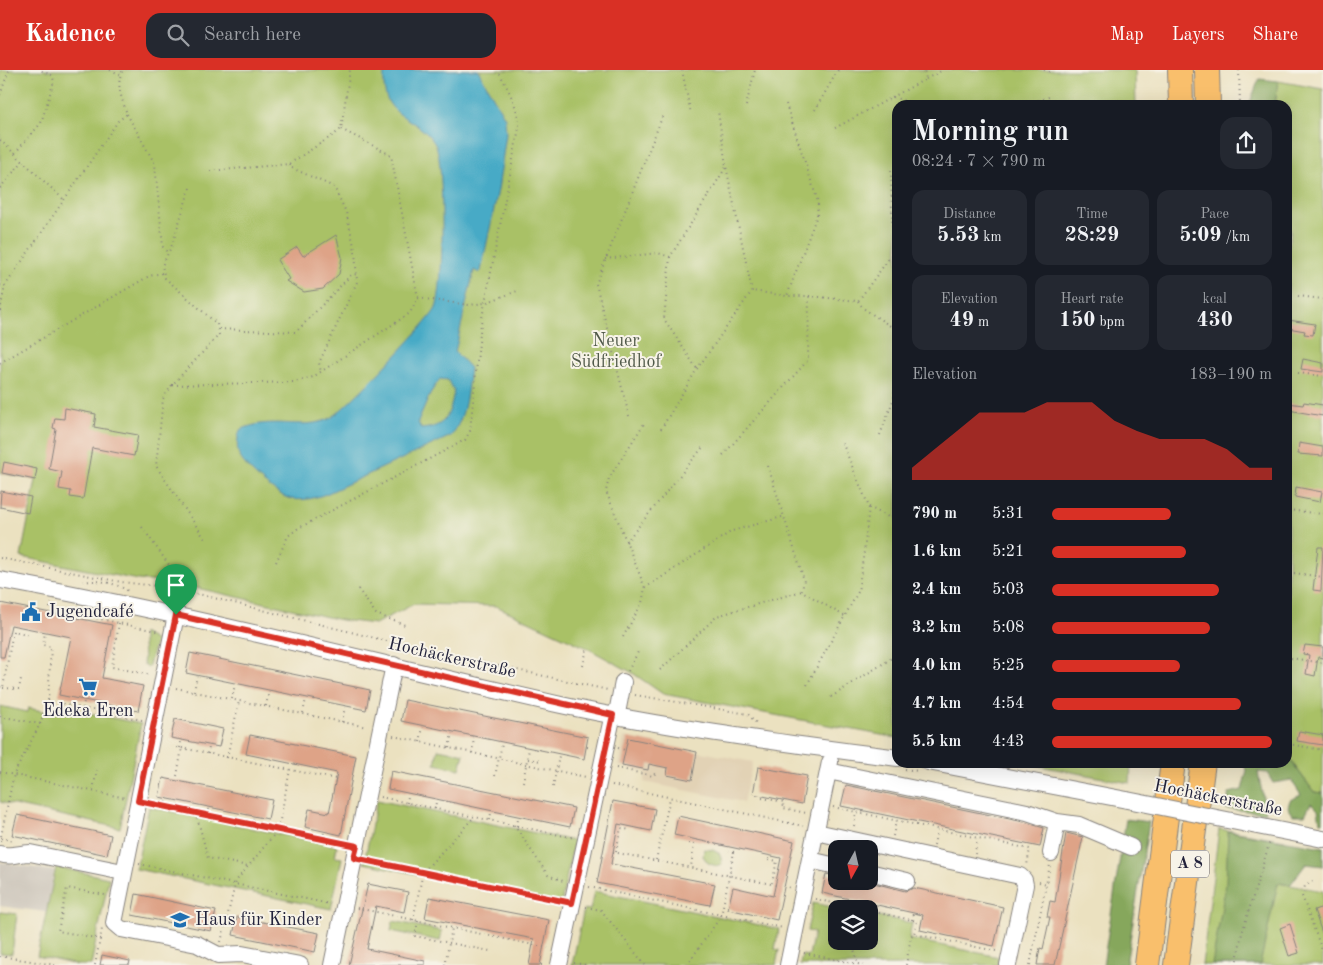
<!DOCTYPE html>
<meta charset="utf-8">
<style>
body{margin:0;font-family:"Old Standard TT",serif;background:#242831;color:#f1f3f6;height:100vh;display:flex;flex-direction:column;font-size:19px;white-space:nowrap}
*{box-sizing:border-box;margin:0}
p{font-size:16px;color:#9ea1a6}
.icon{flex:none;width:28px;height:28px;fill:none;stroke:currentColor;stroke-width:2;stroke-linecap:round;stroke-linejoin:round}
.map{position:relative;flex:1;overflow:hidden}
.side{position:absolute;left:892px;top:30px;width:400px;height:668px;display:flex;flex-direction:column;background:#171b24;border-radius:15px;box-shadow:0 5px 20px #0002}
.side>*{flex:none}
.needle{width:32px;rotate:188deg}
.tools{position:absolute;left:828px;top:770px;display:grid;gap:10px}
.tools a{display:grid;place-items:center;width:50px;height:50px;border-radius:10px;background:#171b24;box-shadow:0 5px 20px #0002;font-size:25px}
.pin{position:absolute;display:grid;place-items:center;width:42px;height:42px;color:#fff;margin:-51px -21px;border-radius:50% 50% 50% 0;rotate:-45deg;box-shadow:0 0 5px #0007}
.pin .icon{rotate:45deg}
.round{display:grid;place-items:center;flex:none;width:52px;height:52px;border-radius:15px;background:#242831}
.headline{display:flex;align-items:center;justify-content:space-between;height:85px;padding:0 20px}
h1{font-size:28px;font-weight:600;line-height:38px}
.figures{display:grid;grid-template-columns:repeat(3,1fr);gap:8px;height:85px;padding:5px 20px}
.figures div{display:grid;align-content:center;border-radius:12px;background:#242831;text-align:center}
.figures b{font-size:21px;font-weight:600}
.figures small{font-size:14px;font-weight:400}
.figures p{font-size:14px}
.chart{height:140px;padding:10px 20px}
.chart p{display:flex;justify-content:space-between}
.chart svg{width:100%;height:90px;margin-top:5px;fill:#d93025;opacity:.7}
ul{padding:0 20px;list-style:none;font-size:16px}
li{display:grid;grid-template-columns:80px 60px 1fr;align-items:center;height:38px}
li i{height:12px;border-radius:6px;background:#d93025}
header{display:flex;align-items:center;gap:30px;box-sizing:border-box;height:70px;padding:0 25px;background:#d93025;color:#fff}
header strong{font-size:24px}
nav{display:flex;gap:28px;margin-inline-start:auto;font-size:18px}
.search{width:350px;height:45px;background:#242831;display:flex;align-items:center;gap:12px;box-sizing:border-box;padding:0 18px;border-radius:15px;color:#9ea1a6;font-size:19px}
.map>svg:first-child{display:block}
.built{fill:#e2d2b5}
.industrial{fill:#cac3b8}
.green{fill:#a9c166;stroke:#667250}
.forest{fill:#86a75b;stroke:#54644b}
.water{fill:#46aac6;stroke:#346680;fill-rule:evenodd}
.building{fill:#dea387}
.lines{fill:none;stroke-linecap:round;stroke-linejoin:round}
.minor-casing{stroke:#86827e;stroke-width:18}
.highway-casing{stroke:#86827e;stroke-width:26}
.path{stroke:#86827e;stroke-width:2;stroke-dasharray:1 4;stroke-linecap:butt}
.minor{stroke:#fff;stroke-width:16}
.highway{stroke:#f9bf6c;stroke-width:24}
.minor-bridge-casing{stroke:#86827e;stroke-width:18;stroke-linecap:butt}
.minor-bridge{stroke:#fff;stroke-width:16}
.route-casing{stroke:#fff;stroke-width:10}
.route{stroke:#d93025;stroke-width:6}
.labels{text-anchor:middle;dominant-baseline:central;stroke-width:4;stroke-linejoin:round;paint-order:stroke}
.shield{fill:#f7f3e8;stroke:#62616f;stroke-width:1}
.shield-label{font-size:16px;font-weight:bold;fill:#22223b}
.park-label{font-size:18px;fill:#515a4a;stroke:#f7f3e8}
.poi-label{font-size:18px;fill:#22223b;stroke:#f7f3e8;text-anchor:start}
.street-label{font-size:18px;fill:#22223b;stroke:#f7f3e8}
</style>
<header>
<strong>Kadence</strong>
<div class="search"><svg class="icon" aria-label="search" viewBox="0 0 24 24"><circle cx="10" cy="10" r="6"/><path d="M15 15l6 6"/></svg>Search here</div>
<nav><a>Map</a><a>Layers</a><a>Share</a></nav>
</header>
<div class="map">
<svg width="1323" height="895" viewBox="0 0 1323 895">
<rect width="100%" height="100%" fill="#f7f3e8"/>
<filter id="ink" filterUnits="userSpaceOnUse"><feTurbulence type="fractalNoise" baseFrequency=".02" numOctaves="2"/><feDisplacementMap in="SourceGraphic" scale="10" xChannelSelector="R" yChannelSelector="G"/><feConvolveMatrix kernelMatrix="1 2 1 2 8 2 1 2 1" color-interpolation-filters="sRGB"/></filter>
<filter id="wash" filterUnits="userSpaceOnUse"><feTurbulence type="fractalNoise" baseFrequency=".0096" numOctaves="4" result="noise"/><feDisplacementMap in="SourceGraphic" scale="20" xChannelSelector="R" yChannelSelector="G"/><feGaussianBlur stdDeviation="1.12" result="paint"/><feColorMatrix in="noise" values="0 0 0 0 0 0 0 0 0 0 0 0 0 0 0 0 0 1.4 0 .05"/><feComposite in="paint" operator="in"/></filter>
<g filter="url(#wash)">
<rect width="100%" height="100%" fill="#ebe1c0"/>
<path class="built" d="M624,667L753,692L743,732L644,712L646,702L619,696Z"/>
<path class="industrial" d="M0,792L54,801L46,842L0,836Z"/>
<path class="green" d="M0,0H1135L1136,35H898L897,668L663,624L631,602L587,578L496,536L414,534L375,554L341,550L174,513L138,510L21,487L36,410L0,403Z
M1278,11L1323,19V723L1314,722L1288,687V181L1291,159L1288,158V35H1275Z
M143,563L156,571L148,598L143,594C145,581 142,575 143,563Z
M51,635L141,654L120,758L0,732V636L27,642L28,638L47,642Z
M438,679L464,684L460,699L435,694Z
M1024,693H1131L1130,713Z
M377,730L574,771L561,834L364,793Z
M149,737L337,776L335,787L342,788L331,839L136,799Z
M1219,759L1285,770L1278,813L1323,821V895H1202Z
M704,779L713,780L720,784L722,794L716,796L708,793L703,786Z
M56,797L109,808L91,895H77L37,886Z
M594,821L779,859L775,879L779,880L776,895H572L584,839L590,840Z
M813,833L843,839H836V871H869V844L912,853L909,869L999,887L997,895H800L802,885L809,886L814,862L807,861Z
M0,842L17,844L12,884L0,883Z
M393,851L442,861L440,871L391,861Z"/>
<path class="forest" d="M1259,9L1278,11L1275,35H1249Z
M1288,687L1314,722L1323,723V752H1320L1318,740L1311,733L1305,745H1293L1288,737L1290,730L1301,725L1291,710L1273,713L1267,703L1258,702L1266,743L1226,739L1229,723L1242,720L1247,700L1241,693L1288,692Z
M1126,749L1149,752L1126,895H1103Z
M1228,761L1323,777V796L1306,794L1290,815L1278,813L1260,895H1212L1226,813Z"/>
<path class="water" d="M385,0H478L505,48L506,64L498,120L481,201L479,203L474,200L455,282L470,298C467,321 466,347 451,366L326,424C314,428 305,431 291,429C277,426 247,400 240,387C236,379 237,369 240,360C271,345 301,361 329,349C341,344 431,251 436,238C444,218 444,100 437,79C436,75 432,69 429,66C411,46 386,46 384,15C384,10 383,5 385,0ZM440,309L448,310L454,321C450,344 447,357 421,359L418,352L431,322Z"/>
<g id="blocks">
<path class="building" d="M336,165L342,187L339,204L323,219L304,222L286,211L289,209L277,190L297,177L303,186Z
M1288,250L1315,254L1313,265L1304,264L1305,261L1288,258Z
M1303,289L1323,293V302L1301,299Z
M1304,332L1323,335V346L1288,340V333L1303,335Z
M65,338L96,344L94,357L138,365L134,386L92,378L83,429L70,427L71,421L59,419L62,402L49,399L56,359L53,358L55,348L64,349Z
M1299,373L1323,377V386L1298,384Z
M4,392L37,399L35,410L2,403Z
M1296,417L1322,422L1320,432L1295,427Z
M1,421L31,427L28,443L0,437Z
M1318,477H1323L1321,521L1313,520Z
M0,533L112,555L102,608L143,616L138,641L59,625L71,567L11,555L4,587H0Z
M1305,575L1323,577V588L1318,587L1315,606L1306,604L1309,585L1303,584Z
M190,583L370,620L366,640L186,603Z
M405,630L588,667L584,689L401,651Z
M175,649L223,659L219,677L171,668Z
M1299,661L1323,665V675L1297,671Z
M250,665L356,686L341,765L305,757L309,739L329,743L337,703L246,684Z
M628,668L697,682L692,710L667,705L668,698L649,694L648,700L622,695Z
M758,697L807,706L802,734L753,724Z
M391,701L574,738L570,757L388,719Z
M163,708L272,730L268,749L159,727Z
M846,715L1024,752L1044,758L1040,777L841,736Z
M613,731L655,739L651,761L618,754L611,794L715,814L710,835L597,813Z
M17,745L111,765L107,785L12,765Z
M678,746L794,771L777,850L728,839L733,817L773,826L781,788L674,765Z
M1066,763L1083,767L1055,895H1037L1040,878L1043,879L1050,847H1047L1050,831L1055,832Z
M826,804L836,806V811H866L905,821L914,818L1003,837L994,876L920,860L923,845L822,823Z
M368,814L408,822L404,842L376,836L367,879L425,891V895H349Z
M136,824L216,841L211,861L132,845Z
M429,827L549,850L540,895H529L534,869L425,848Z
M1323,837V863H1322L1314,840Z
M237,847L319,863L315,882L233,865Z
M1290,854L1299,883L1289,886L1280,858Z
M102,885L130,891L129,895H100Z"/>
</g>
</g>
<g filter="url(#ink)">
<use href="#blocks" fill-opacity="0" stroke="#86827e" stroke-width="1"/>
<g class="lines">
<g class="minor-casing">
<path id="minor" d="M0,510C189,544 374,593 561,635C672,659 785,673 898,688
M176,545L114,853L121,859L197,874L218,885L242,884L300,895
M928,692L1127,730
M828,701L1027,742L1057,752L1051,783
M1057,752L1079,755L1131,777
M1247,754L1323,769
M816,762L1020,806L1024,810L1025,815L1008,895
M0,784C12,788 18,783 30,783L123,802
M810,790L836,796
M869,802L907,811
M332,895L394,595
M559,895L611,653L618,638L623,612
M788,895L830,692"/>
</g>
<g class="highway-casing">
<path id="highway" d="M1180,0L1181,35
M1207,0L1208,35
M1147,895L1173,692
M1176,895L1203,692"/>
</g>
<path class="path" d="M110,0L120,4
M682,0L691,44
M1044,0L1050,2
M1239,0L1240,35
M926,9L943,0
M0,25L9,0
M893,27L917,35
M786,34L818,132L817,145L787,226
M1024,35L1049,27
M746,36L755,0
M815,40L838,0
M127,44L155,94L163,177L168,183
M835,58L926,9L924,0
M341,59L391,85L418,228
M0,70L63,129
M15,83L41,53L54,11L52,5L39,0
M289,94L292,98L334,117L346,142L355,180L357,212L319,293L321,302
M210,101L289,94L335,64L341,59L350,0
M0,118L23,91
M190,118L172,175L162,196L165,208L217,254L219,265L172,315L163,329L156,396L205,469
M1288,176L1291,174
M670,187L664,249L697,299
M605,189L658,183L670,187L726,97
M0,215L5,216
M809,226L858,231L893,183L891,99
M1298,226L1323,229
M858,231L863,238L898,261
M0,241L5,216L118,51L127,44C122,29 115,14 123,0
M219,259L296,262L351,205L358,204
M0,293L149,206L162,203
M1298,303L1323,306
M172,315L294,312L313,307L410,243L418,228L469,235L485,233L520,220
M629,346L596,214L663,45
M661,359L697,299L752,221L726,96L718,41
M880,365L894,328L898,282
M723,385L808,290L809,226H787L752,221
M768,396L804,510L802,521
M869,437L898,452
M1288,440L1323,444
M142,457L169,495
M626,472L703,377
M0,488L121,512L174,518L399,574L608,620
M276,492L288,466L297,459L465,370L470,361L481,253L519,58C519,37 507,18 498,0
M1294,503L1323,507
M83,512C98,509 116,513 128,521
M645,518L732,461L782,447
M358,519L376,544L405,555
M49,543L51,533
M82,545L160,562
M119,553L112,597L151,605
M623,567L642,533L645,518L606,421L609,408L645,352
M1291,588L1323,593
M583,596L587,579
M660,600L717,546L802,521L844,546
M628,601L639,580
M807,615L858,522L864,482L869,437L842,372
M0,617L3,618L13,561L31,565
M3,618L19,619L21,609
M176,618L367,657
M194,621L197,606
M635,625L748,644L758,655
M831,627L898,584
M232,629L235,614
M48,631L142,650
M266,636L269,621
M83,638L84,631
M303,643L306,629
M111,644L113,637
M0,646L40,654
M342,652L345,637
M393,666L586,707
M420,672L423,657
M1288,674L1323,680
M177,677L336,709
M587,677L592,678
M180,678L181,671
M449,678L452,663
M618,678L625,680
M472,683L474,668
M208,684L209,677
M227,688L239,631
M528,689L541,691
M616,698L653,706L657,701
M905,699L918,701
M0,702L126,728
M177,706L182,678
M495,706L502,674
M523,712L529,679
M612,715L803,756
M553,717L559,686
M93,720L97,700
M380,727L574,768
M762,728L784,732L783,738L806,743
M407,733L408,726
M153,734L344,774
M164,737L166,730
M833,737L1030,779L1027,795
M435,739L436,732
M196,743L208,788L248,796
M208,745L209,739
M490,750L491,743
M252,755L253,748
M514,755L548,805L563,811
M517,756L518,749
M854,756L856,743
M893,766L896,751
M1,768L14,771
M323,769L324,762
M0,771L14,704L40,654L48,631L51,577L43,575L45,562
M689,773L694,774L691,797
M934,775L937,760
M613,782L776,815
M616,782L621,758L630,760
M975,784L977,769
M769,789L777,791L772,813
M656,790L670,728
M366,791L560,831
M139,794L330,834
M1313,811L1305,816L1302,826L1323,883
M1039,812L1047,814
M784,816L791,818
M589,817L783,858
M815,829L859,839
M586,837L601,840L645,895
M357,838L548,878
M869,841L917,851L914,864L996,881
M413,850L423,802L474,747
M912,850L913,843
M418,851L415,866L490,881
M101,869L58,861L67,818L105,825
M852,871L858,895
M221,872L236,811L278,760L290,700
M804,883L863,895
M0,886L55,895
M574,893L586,895
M95,895L102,859
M445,895L452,858
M541,895H542
M687,895L721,846L734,782L729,781
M906,895L911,866L914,864
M1030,895L1050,795
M1236,895L1242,863L1270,771"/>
<use href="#minor" class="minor"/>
<use href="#highway" class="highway"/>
<g class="minor-bridge-casing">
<path id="minor-bridge" d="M1127,730L1247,754"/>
</g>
<use href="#minor-bridge" class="minor-bridge"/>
</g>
</g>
<g class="lines" filter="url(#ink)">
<g class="route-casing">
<path id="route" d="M176,545L613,645L572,833L354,788L357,776L138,731Z"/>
</g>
<use href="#route" class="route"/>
</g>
<defs>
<g id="civic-bare" transform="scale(1.5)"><path d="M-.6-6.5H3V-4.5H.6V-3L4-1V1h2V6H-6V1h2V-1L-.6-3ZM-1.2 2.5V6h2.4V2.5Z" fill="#1f6fb2" stroke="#f7f3e8" stroke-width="2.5" paint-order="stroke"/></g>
<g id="supermarket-bare" transform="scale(1.5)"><path d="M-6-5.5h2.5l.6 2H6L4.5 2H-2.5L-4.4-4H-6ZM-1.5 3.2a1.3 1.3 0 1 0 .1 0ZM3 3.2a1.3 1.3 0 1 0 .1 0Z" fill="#1f6fb2" stroke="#f7f3e8" stroke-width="2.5" paint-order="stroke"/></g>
<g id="school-bare" transform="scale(1.5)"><path d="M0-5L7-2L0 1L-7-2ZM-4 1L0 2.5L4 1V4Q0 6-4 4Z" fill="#1f6fb2" stroke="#f7f3e8" stroke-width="2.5" paint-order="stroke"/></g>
</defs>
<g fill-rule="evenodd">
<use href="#civic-bare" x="31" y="542"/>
<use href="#supermarket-bare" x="88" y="617"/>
<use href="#school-bare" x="180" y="850"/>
</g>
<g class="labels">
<rect class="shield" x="1171" y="780.5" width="38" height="27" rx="4"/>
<g class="shield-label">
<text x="1190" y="794">A 8</text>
</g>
<g class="park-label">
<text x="616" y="271">Neuer<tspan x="616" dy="21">Südfriedhof</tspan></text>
</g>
<g class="poi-label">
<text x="46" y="542">Jugendcafé</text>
<text x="88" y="641" text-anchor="middle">Edeka Eren</text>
<text x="195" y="850">Haus für Kinder</text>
</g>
<g class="street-label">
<text transform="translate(452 588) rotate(13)">Hochäckerstraße</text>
<text transform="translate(1218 728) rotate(11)">Hochäckerstraße</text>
</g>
</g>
</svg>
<div class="tools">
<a><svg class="needle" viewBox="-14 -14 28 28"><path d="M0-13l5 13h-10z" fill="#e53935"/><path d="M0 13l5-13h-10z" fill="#9ea1a6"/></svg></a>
<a><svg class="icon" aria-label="layers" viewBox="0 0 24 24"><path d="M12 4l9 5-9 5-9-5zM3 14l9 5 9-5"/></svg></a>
</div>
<div class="pin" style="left:176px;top:545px;background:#1e9e55"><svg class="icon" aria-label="arrive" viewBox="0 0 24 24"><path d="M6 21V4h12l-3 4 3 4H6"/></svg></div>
<section class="side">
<div class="headline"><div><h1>Morning run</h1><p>08:24 · 7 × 790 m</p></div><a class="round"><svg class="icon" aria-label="share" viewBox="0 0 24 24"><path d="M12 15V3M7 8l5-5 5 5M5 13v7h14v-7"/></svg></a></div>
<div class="figures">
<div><p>Distance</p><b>5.53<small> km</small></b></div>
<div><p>Time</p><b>28:29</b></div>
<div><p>Pace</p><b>5:09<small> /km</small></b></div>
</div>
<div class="figures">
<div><p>Elevation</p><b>49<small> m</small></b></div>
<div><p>Heart rate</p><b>150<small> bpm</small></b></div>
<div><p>kcal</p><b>430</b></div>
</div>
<div class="chart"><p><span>Elevation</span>183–190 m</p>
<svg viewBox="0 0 160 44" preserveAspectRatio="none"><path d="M0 44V38L10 29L20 20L30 11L40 11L50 11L60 6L70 6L80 6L90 15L100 20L110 24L120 24L130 24L140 29L150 38L160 38V44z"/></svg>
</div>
<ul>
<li><b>790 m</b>5:31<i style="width:54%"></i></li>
<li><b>1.6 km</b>5:21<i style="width:61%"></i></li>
<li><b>2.4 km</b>5:03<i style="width:76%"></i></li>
<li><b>3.2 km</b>5:08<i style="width:72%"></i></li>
<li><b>4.0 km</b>5:25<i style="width:58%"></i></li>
<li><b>4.7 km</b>4:54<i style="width:86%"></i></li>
<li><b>5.5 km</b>4:43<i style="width:100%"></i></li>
</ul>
</section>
</div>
